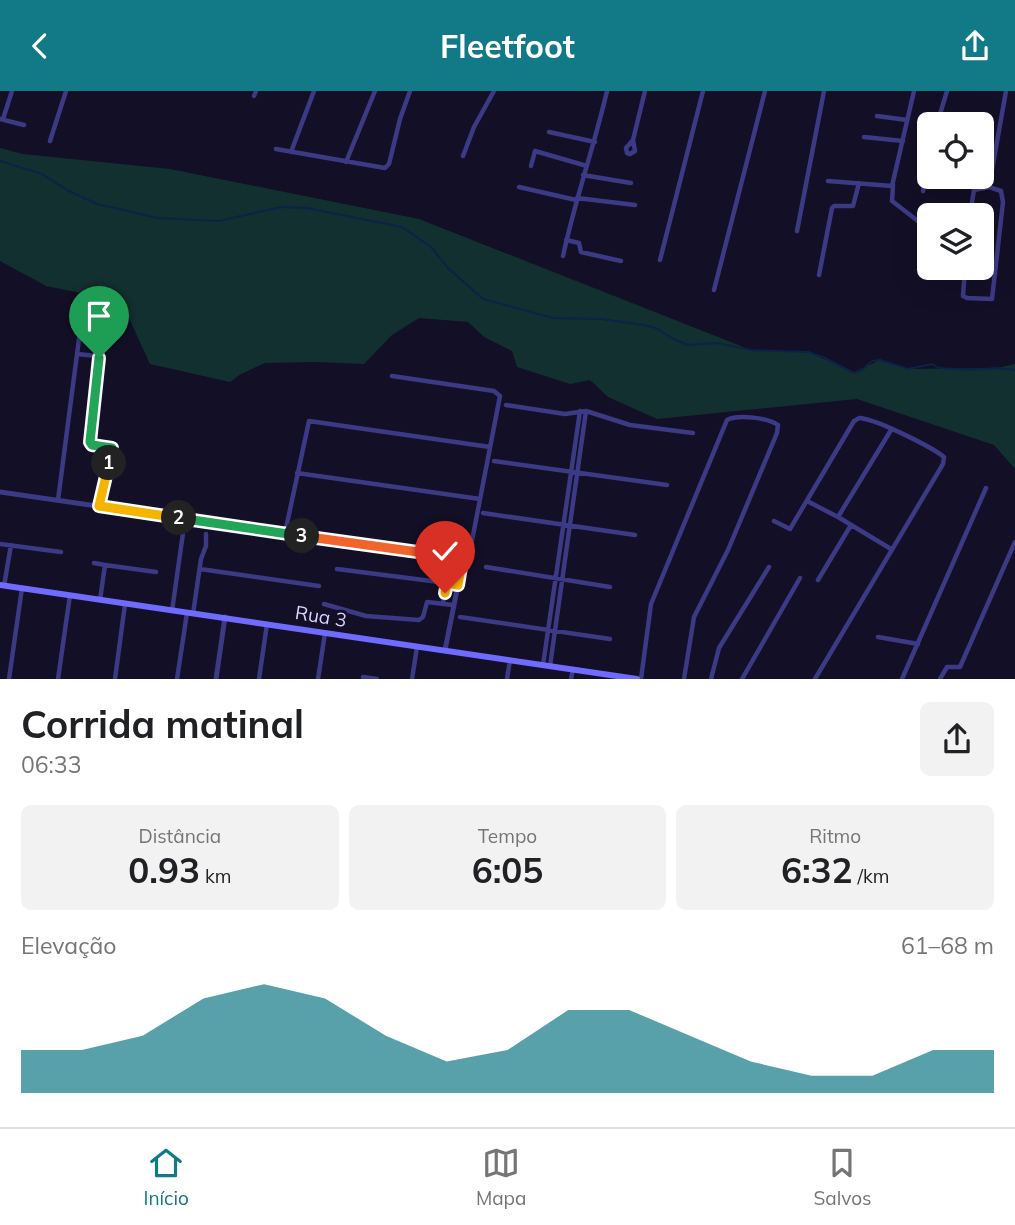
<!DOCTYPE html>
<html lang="pt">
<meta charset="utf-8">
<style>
body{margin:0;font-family:Mulish,sans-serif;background:#f2f2f2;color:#202124;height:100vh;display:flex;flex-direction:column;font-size:26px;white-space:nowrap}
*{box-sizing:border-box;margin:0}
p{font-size:23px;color:#757577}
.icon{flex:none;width:38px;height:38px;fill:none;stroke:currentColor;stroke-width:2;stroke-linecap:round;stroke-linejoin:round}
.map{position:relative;height:588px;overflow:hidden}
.side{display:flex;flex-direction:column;background:#fff;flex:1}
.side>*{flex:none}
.buttons{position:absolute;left:917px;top:21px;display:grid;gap:14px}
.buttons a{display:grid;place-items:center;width:77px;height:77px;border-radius:10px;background:#fff;box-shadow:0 7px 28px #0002;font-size:35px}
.pin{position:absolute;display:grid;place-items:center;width:60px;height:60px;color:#fff;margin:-72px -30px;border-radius:50% 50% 50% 0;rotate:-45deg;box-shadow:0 0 7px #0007}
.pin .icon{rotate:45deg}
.km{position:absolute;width:35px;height:35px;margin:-18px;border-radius:50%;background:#222;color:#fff;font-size:19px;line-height:35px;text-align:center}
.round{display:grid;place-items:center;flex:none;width:74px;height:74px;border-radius:10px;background:#f2f2f2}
.headline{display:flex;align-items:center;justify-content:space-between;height:119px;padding:0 21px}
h1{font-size:38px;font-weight:700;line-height:52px}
.stats{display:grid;grid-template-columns:repeat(3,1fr);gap:10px;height:119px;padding:7px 21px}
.stats div{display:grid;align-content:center;border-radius:10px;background:#f2f2f2;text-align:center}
.stats b{font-size:35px;font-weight:700}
.stats small{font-size:19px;font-weight:400}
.stats p{font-size:19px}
.chart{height:196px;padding:14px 21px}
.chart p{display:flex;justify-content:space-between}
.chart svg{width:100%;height:126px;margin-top:7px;fill:#127987;opacity:.7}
header{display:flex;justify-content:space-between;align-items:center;height:91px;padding:0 21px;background:#127987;color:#fff;font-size:32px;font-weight:700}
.dock{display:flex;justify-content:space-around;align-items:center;height:98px;border-top:2px solid #e0e0e0;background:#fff;font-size:19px;color:#757577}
.dock a{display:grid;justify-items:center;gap:4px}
.dock .selected{color:#127987}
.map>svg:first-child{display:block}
.green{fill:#12302f}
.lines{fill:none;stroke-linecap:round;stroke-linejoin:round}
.stream{stroke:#0c2248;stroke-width:2}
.minor{stroke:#3d3a85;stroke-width:4.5}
.tertiary{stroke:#3d3a85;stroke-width:5}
.secondary{stroke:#6f6bff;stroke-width:6}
.split-1-casing{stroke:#fff;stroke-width:14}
.split-2-casing{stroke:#fff;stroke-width:14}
.split-3-casing{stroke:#fff;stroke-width:14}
.split-4-casing{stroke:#fff;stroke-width:14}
.split-5-casing{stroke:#fff;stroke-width:14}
.split-1{stroke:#22a559;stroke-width:9}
.split-2{stroke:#f5b400;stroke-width:9}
.split-3{stroke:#22a559;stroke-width:9}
.split-4{stroke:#f0652b;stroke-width:9}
.split-5{stroke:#f5b400;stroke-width:9}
.labels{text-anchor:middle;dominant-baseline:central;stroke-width:6;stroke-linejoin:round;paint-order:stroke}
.street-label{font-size:19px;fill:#d9d4ff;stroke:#130f26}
</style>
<header><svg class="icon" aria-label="back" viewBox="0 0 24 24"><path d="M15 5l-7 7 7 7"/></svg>Fleetfoot<svg class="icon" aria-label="share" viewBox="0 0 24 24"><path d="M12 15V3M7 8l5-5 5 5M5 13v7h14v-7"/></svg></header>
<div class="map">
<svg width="1015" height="588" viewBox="0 0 1015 588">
<rect width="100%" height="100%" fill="#130f26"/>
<path class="green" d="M0,57L23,63L170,78L419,128L751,259L808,261L854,281L880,269L908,278L997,277L1015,273V378L994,354L857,308L657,328L608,306L590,289L570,293L517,276L512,260L484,246L468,231L419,227L392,244L364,273L315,271L265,272L241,283L230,291L150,273L121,210L46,195L0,170Z"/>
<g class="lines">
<path class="stream" d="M0,70L42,83L69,100L97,113L158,127L219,130L281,116L307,117L402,136L431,156L448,177L483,208L553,227L601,228L644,234L656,237L673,248L688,254L717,252L751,259L808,261L823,266L854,282L862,279L872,270L880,269L908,278L932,273L939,277L972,279L997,277L1015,279"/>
<path class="minor" d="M254,5L256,0
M877,25L907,29
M0,28L24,34
M3,28L12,0
M937,33L947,0
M549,41L595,51
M864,46L903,50
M50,50L66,0
M276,58L385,77L389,73L400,28L410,0
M291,61L314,0
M630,63L635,60L633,49L645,0
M630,63L627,62L626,57L633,49
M463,65L474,36L494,0
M346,71L375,0
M531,75L535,60L587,75
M583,84L631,92
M828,90L892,95L914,0
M893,94L892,110L927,137L929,149
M519,96L576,109
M989,96L1006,0
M923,100L929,66
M577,107L635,114
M797,140L824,0
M566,149L579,152L581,161L621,170
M563,165C575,109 594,56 607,0
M660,169L703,0
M965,177L963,205L967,207L992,208L1003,111L1001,100L989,96L974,99L970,124
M925,178L929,163
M819,184L832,117L834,115H853L859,92
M714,199L765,0
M77,263L97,265L99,269L90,353L112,357L99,415
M392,285L494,300L500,305L470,460L462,469
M506,314L565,323L586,320L630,334L693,342
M494,370L667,394
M297,382L480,408
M58,409L82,225
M807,410L838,426L891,458
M483,422L635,444
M838,426L891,339
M774,430L790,438L854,330C859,327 859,326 865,328C881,331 932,356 944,366L943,373L815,588
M285,442L309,330L490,356
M0,453L61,461
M94,472L105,474
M486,476L610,496
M200,478L319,495
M337,478L447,492L443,512
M818,489L851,434
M4,495L11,454
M100,509L105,474L156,481
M324,513L366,525L419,529L423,526L427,511L453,514
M172,520L185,428
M193,523L201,468L206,455V443
M460,526L610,548
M878,546L918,553
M543,574L580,320
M550,575L586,320
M363,586L377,588
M9,588L22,497
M58,588L70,504
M115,588L125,513
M177,588L187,522
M259,588L267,533
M318,588L325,542
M412,588L417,556
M507,588L510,569
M571,588L573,578
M641,588L651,513L727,329C738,323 769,327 778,334L777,342L728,459L694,526L684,588
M711,588L719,557L769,476
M742,588L800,487
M902,588L986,397
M940,588L947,576H960L1015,451"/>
<path class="tertiary" d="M0,401L457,467L462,469V474L445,559
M216,588L225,526"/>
<path class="secondary" d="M0,494L637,588"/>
</g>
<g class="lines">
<g class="split-1-casing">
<path id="split-1" d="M99,267L90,351L92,354L112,357L109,372"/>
</g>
<g class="split-2-casing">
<path id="split-2" d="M109,372L99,415L179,427"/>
</g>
<g class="split-3-casing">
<path id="split-3" d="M179,427L302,445"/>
</g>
<g class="split-4-casing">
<path id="split-4" d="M302,445L425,462"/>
</g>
<g class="split-5-casing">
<path id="split-5" d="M425,462L462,470L458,494L447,492L445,502"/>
</g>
<use href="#split-1" class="split-1"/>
<use href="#split-2" class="split-2"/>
<use href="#split-3" class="split-3"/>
<use href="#split-4" class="split-4"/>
<use href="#split-5" class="split-5"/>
</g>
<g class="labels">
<g class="street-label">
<text transform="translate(321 525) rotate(9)">Rua 3</text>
</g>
</g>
</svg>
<div class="buttons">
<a><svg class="icon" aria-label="locate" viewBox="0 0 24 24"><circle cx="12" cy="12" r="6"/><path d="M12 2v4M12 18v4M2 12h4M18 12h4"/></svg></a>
<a><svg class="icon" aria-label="layers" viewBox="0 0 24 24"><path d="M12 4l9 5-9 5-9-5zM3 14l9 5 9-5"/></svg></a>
</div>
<div class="pin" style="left:99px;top:267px;background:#1e9e55"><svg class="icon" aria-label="arrive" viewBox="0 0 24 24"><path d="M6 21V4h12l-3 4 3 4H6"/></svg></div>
<div class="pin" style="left:445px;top:502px;background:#d93025"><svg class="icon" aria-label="check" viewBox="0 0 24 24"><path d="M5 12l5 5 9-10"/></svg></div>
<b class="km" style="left:109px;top:372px">1</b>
<b class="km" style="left:179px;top:427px">2</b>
<b class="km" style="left:302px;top:445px">3</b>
</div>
<section class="side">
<div class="headline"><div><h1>Corrida matinal</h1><p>06:33</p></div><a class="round"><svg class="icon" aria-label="share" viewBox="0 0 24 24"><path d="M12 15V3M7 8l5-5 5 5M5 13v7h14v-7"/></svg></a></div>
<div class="stats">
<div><p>Distância</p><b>0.93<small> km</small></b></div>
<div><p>Tempo</p><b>6:05</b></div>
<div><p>Ritmo</p><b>6:32<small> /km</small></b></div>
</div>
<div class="chart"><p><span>Elevação</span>61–68 m</p>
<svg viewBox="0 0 160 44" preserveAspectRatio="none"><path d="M0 44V29L10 29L20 24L30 11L40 6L50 11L60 24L70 33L80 29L90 15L100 15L110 24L120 33L130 38L140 38L150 29L160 29V44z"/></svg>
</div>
</section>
<nav class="dock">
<a class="selected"><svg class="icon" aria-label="home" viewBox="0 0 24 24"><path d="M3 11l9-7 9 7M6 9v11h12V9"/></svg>Início</a>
<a><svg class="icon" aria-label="map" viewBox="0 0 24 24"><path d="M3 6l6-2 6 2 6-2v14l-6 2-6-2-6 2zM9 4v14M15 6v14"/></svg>Mapa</a>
<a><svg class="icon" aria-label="saved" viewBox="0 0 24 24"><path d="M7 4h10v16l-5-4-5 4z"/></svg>Salvos</a>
</nav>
